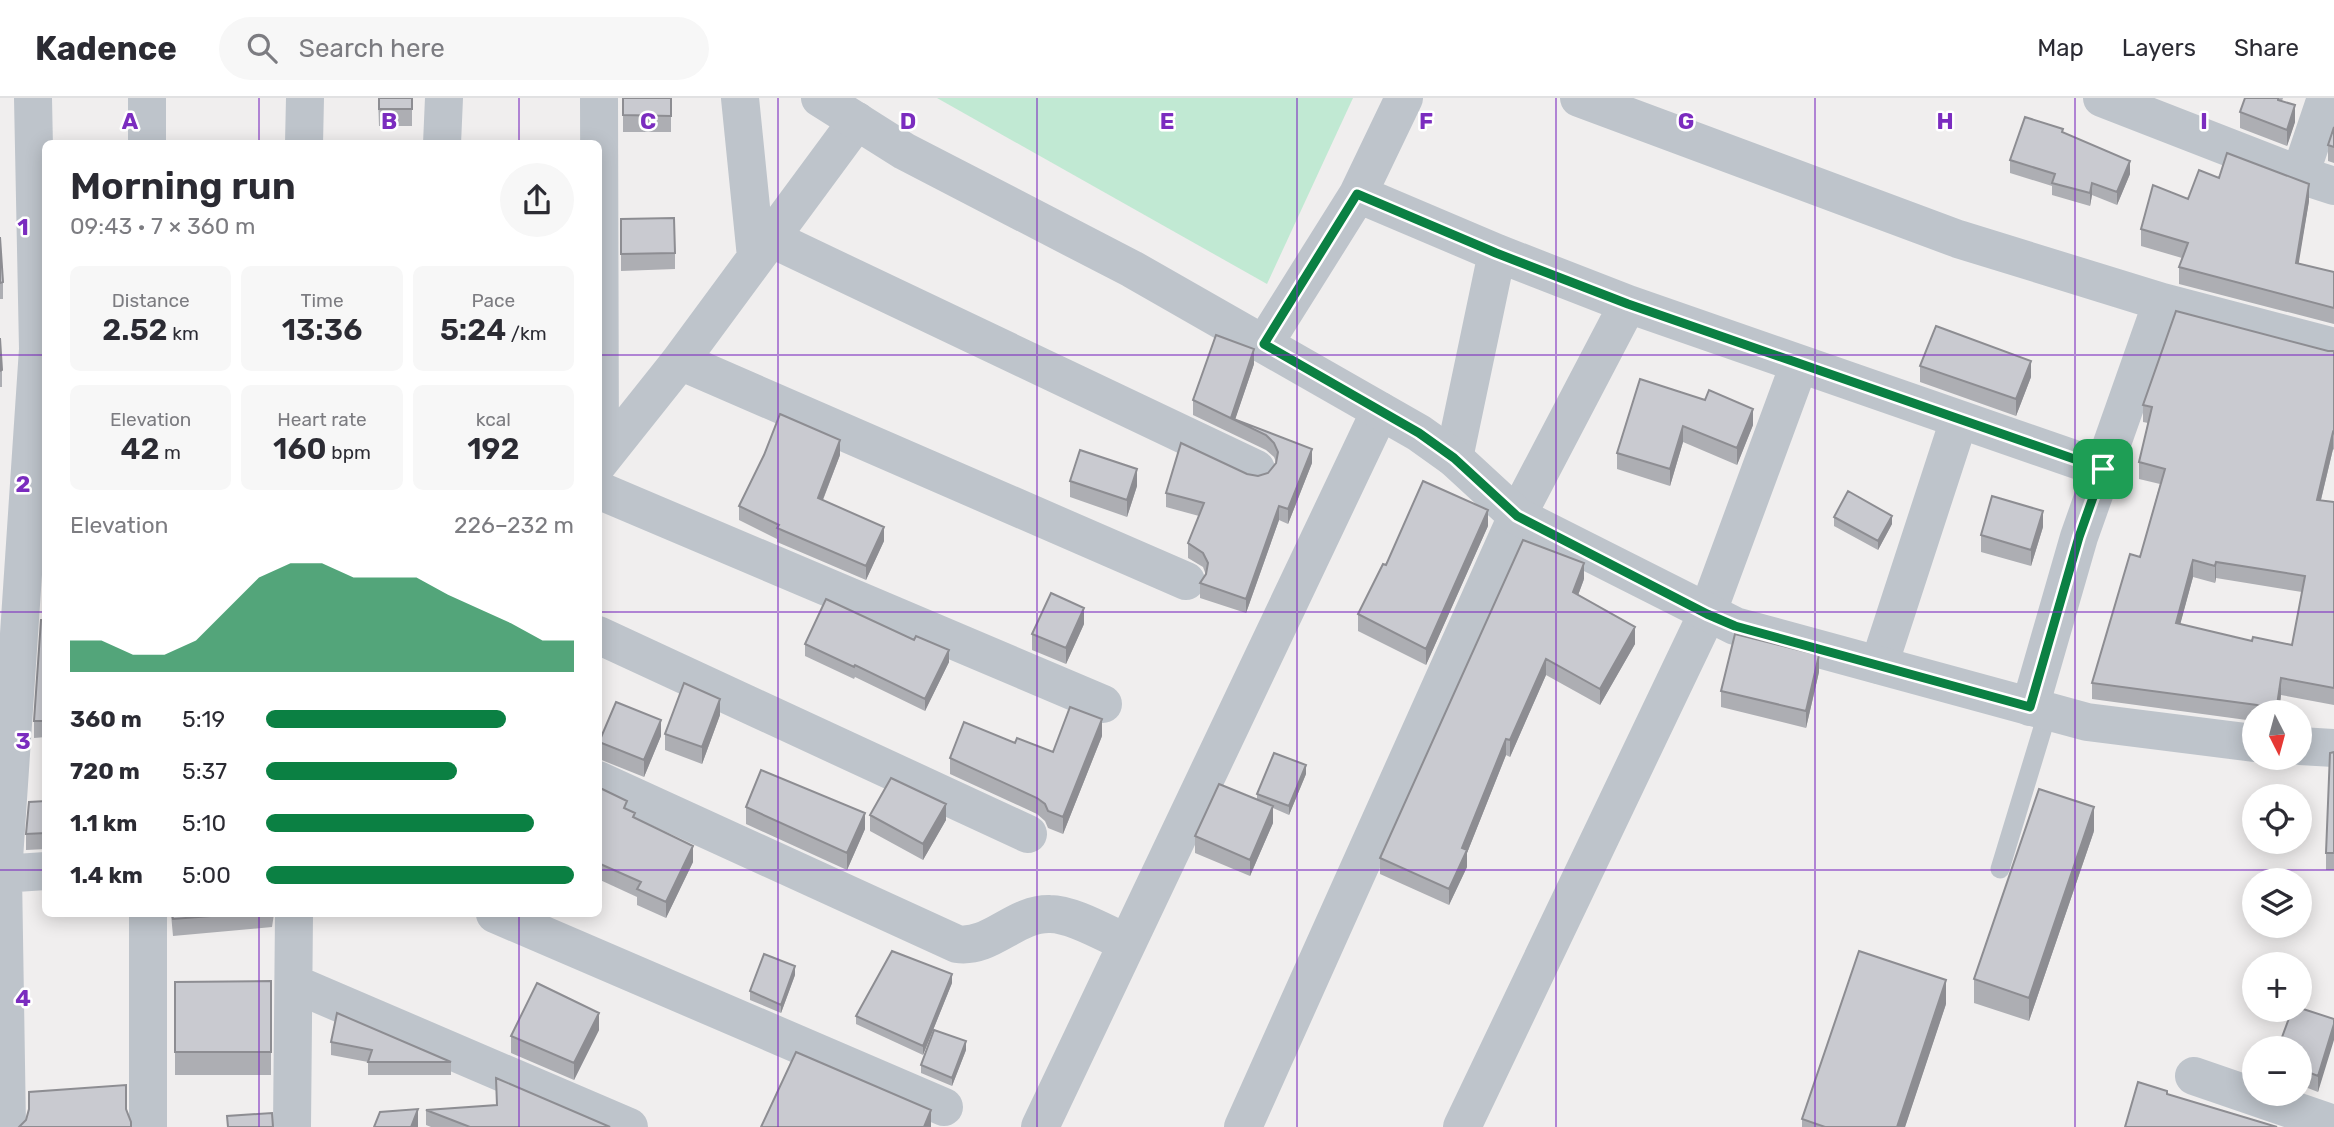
<!DOCTYPE html>
<meta charset="utf-8">
<style>
body{margin:0;font-family:Rubik,sans-serif;background:#f7f7f7;color:#2b2b33;height:100vh;display:flex;flex-direction:column;font-size:26px;white-space:nowrap}
*{box-sizing:border-box;margin:0}
p{font-size:23px;color:#7c7c81}
.icon{flex:none;width:38px;height:38px;fill:none;stroke:currentColor;stroke-width:2;stroke-linecap:round;stroke-linejoin:round}
.map{position:relative;flex:1;overflow:hidden}
.side{position:absolute;left:42px;top:42px;width:560px;height:777px;display:flex;flex-direction:column;background:#fff;border-radius:10px;box-shadow:0 4px 18px #0003}
.side>*{flex:none}
.needle{width:46px;rotate:174deg}
.controls{position:absolute;left:2242px;top:602px;display:grid;gap:14px}
.controls a{display:grid;place-items:center;width:70px;height:70px;border-radius:50%;background:#fff;box-shadow:0 4px 18px #0003;font-size:35px}
.pin{position:absolute;display:grid;place-items:center;width:60px;height:60px;color:#fff;margin:-30px;border-radius:14px;box-shadow:0 4px 10px #0006}
.round{display:grid;place-items:center;flex:none;width:74px;height:74px;border-radius:37px;background:#f7f7f7}
.summary{display:flex;align-items:center;justify-content:space-between;height:119px;padding:0 28px}
h1{font-size:38px;font-weight:600;line-height:52px}
.stats{display:grid;grid-template-columns:repeat(3,1fr);gap:10px;height:119px;padding:7px 28px}
.stats div{display:grid;align-content:center;border-radius:10px;background:#f7f7f7;text-align:center}
.stats b{font-size:30px;font-weight:600}
.stats small{font-size:19px;font-weight:400}
.stats p{font-size:19px}
.chart{height:196px;padding:14px 28px}
.chart p{display:flex;justify-content:space-between}
.chart svg{width:100%;height:126px;margin-top:7px;fill:#0b8043;opacity:.7}
ul{padding:0 28px;list-style:none;font-size:23px}
li{display:grid;grid-template-columns:112px 84px 1fr;align-items:center;height:52px}
li i{height:18px;border-radius:9px;background:#0b8043}
header{display:flex;align-items:center;gap:42px;box-sizing:border-box;height:98px;padding:0 35px;background:#fff;border-bottom:2px solid #e1e1e2}
header strong{font-size:33px}
nav{display:flex;gap:38px;margin-inline-start:auto;font-size:24px}
.search{width:490px;height:63px;background:#f7f7f7;display:flex;align-items:center;gap:18px;box-sizing:border-box;padding:0 24px;border-radius:38px;color:#7c7c81;font-size:26px}
.map>svg:first-child{display:block}
.green{fill:#c1e9d3}
.lines{fill:none;stroke-linecap:round;stroke-linejoin:round}
.service{stroke:#bec4cb;stroke-width:19}
.minor{stroke:#bec4cb;stroke-width:38}
.tertiary{stroke:#bec4cb;stroke-width:38}
.wall{fill:#adaeb3;fill-rule:evenodd}
.shaded-wall{fill:#8d8d92}
.building{fill:#c9cad0;stroke:#8d8d92;stroke-width:2;fill-rule:evenodd}
.route-casing{stroke:#fff;stroke-width:14}
.route{stroke:#0b8043;stroke-width:9}
.grid{fill:none;stroke:#7b2cbf;stroke-width:2;stroke-opacity:0.55}
.grid-label{font-size:23px;text-anchor:middle;font-weight:bold;fill:#7b2cbf;stroke:#fff;stroke-width:5;stroke-linejoin:round;paint-order:stroke}
</style>
<header>
<strong>Kadence</strong>
<div class="search"><svg class="icon" aria-label="search" viewBox="0 0 24 24"><circle cx="10" cy="10" r="6"/><path d="M15 15l6 6"/></svg>Search here</div>
<nav><a>Map</a><a>Layers</a><a>Share</a></nav>
</header>
<div class="map">
<svg width="2334" height="1029" viewBox="0 0 2334 1029">
<rect width="100%" height="100%" fill="#f0eeee"/>
<path class="green" d="M937,0H1353L1267,186Z"/>
<g class="lines">
<path class="service" d="M2000,771L2048,613"/>
<path class="minor" d="M147,0V46
M599,0L600,363
M740,0L756,159
M1579,0L1958,141L2162,204
M2102,0L2300,77L2334,88
M304,46L305,0
M442,46L444,0
M2300,77L2326,0
M1358,96L1497,155L1628,206L2103,371
M770,140L1256,371
M1264,246L1358,96L1404,0
M680,263L1186,483
M1454,360L1497,155
M598,366L680,263L857,23
M598,392L1103,606
M598,537L1028,736
M1879,567L1959,322
M2030,609L2079,439L2162,204L2334,249
M598,682L957,846C991,851 1015,815 1050,816C1072,816 1106,836 1127,845
M0,776L46,773
M495,816L944,1009
M295,886L629,1029
M2194,978L2334,1026
M7,1029L3,776L38,251L33,0
M148,1029V816
M292,1029L294,816
M1040,1029L1380,313
M1243,1029L1517,418L1628,206
M1462,1029L1707,516L1799,267"/>
<path class="tertiary" d="M820,0L904,53L1132,171L1419,335L1454,360L1517,418L1735,528L2087,624L2254,645
M2300,648L2334,650"/>
</g>
<path class="wall" d="M378,0H412V28H379Z
M623,0H671V34H623Z
M2245,0H2283L2282,3L2295,24L2287,48L2240,30V14Z
M2334,29V65L2328,63V47Z
M2063,34L2130,76L2117,107L2092,97L2090,108L2052,97V88L2010,75V62Z
M2219,80L2309,103L2298,165L2334,174V226L2179,186V169L2182,160L2141,148V131Z
M621,121L675,155V171L621,173Z
M0,139L3,184V201H0Z
M0,240L2,272V289H0Z
M2328,253H2334V352L2333,351L2321,402L2334,404V607L2281,597L2279,614H2254V623L2092,601V585L2140,459L2160,386L2139,381V364L2148,325L2143,324V307ZM2193,479L2215,485L2216,480L2302,494L2292,547L2252,543L2180,526Z
M1254,266L1235,321L1312,351V365L1288,426L1279,422L1246,515L1200,500V485L1206,477L1203,469L1188,460V445L1199,418L1166,409V395L1247,376L1258,378L1268,375L1276,364L1274,359L1266,352L1193,317V302Z
M1920,268L2031,279L2016,318L1920,284Z
M1640,281L1753,327L1737,367L1683,344L1670,388L1617,371V355Z
M840,357L823,402L884,443L866,482L777,444V441L739,422V408Z
M1070,383L1137,388L1127,419L1070,399Z
M1834,419L1892,426L1878,452L1834,428Z
M1488,428L1426,567L1358,533V516Z
M2043,429L2031,468L1981,454V437Z
M1584,481L1578,497L1635,546L1600,607L1546,577L1510,659L1506,657L1467,755V769L1449,807L1380,776V760Z
M46,522V639L34,640V623Z
M1084,526L1066,566L1032,552V536Z
M805,546L949,564L925,613L855,579L854,581L805,558Z
M1819,574L1806,630L1721,609V593Z
M720,617L702,666L665,652V636Z
M661,638L644,679L599,661V644Z
M1102,638L1063,736L1048,730L1045,723L1037,716L950,676V660L1015,645L1053,654Z
M2334,654V772H2326V755Z
M1306,676L1289,717L1273,710V725L1250,778L1195,755V738L1257,702V696Z
M598,689L627,711L635,720L693,764L666,820L637,807V799L598,781Z
M46,703V751L26,752V736Z
M746,709L865,731L847,772L746,726Z
M870,717L946,722L923,762L870,733Z
M2094,733L2029,923L1974,905V881Z
M171,816H274L272,829L173,838Z
M795,877L781,915L750,902V893Z
M271,883V977H175V884Z
M952,885L923,957L856,926V918Z
M1946,906L1905,1029H1802V1021Z
M2334,921L2318,994L2300,987V950Z
M599,932L574,982L511,955V938Z
M331,944L451,964V977H368V964L331,957Z
M966,952L952,988L921,975V967Z
M426,1012L610,1029H431L426,1027Z"/>
<path class="shaded-wall" d="M2295,7V24L2287,48V32Z
M2130,63V76L2117,107V94Z
M2092,85V97L2090,108V95Z
M2309,86V103L2296,182V165Z
M1254,251V266L1235,322L1231,320Z
M2031,263V279L2016,318V301Z
M1753,311V327L1737,367V350Z
M1683,328V344L1670,388V371Z
M2333,334V351L2317,418V402Z
M840,342V357L818,414V400Z
M1312,351V365L1288,426V411Z
M1137,371V388L1127,419V402Z
M1279,408V422L1246,515V501Z
M1488,412V428L1426,567V551Z
M2043,413V429L2031,468V452Z
M1892,418V426L1878,452V443Z
M884,429V443L866,482V468Z
M2193,462V479L2176,542V525Z
M2216,464V480L2215,485V468Z
M1584,465V481L1573,511V494Z
M1084,510V526L1066,566V550Z
M1635,529V546L1600,607V591Z
M949,552V564L925,613V601Z
M1819,557V574L1806,630V613Z
M1546,561V577L1510,659V642Z
M2281,580V597L2279,614H2276Z
M720,601V617L702,666V649Z
M1102,621V638L1063,736V719Z
M661,622V638L644,679V662Z
M1506,641V657L1467,755V769L1449,807V791L1462,750Z
M1306,667V676L1289,717V708Z
M946,706V722L923,762V746Z
M1273,708V725L1250,778V762Z
M2094,709V733L2029,923V900Z
M865,715V731L847,772V755Z
M693,748V764L666,820V804Z
M795,868V877L781,915V907Z
M952,876V885L923,957V948Z
M1946,882V906L1905,1029H1897Z
M599,915V932L574,982V965Z
M2334,926V942L2318,994V978Z
M966,943V952L952,988V980Z
M418,1011V1029H411Z
M931,1012V1029H924Z"/>
<path class="building" d="M379,0H412V11H379Z
M623,0H671V18L623,17Z
M2245,0H2278V2L2295,7L2287,32L2240,14Z
M2025,19L2063,31L2062,34L2130,63L2117,94L2092,85L2090,95L2052,85L2055,76L2010,62Z
M2334,29V49L2328,47Z
M2227,55L2309,86L2296,165L2334,174V210L2179,169L2188,145L2141,131L2153,87L2188,101L2199,72L2219,80Z
M674,120L675,155L621,156V121Z
M0,139L3,184L0,185Z
M2176,213L2328,253H2334V335L2333,334L2317,402L2334,404V590L2281,580L2276,614L2257,607L2092,585L2130,456L2140,459L2165,371L2139,364L2152,309L2143,307ZM2193,462L2215,468L2216,464L2305,478L2292,547L2253,539L2252,543L2176,525Z
M1936,228L2031,263L2016,301L1920,268Z
M1216,237L1254,251L1231,320L1312,351L1288,411L1279,408L1246,501L1200,485L1206,476L1208,465L1203,455L1188,445L1204,405L1166,395L1181,345L1247,376L1258,378L1268,375L1276,365L1278,354L1274,345L1266,337L1193,302Z
M0,240L2,272L0,273Z
M1640,281L1705,302L1709,292L1753,311L1737,350L1683,328L1670,371L1617,355Z
M780,316L840,342L818,400L884,429L866,468L777,430L779,427L739,408L764,357Z
M1080,352L1137,371L1127,402L1070,383Z
M1423,383L1488,412L1426,551L1358,516L1383,466L1386,467Z
M1848,393L1892,418L1878,443L1834,419Z
M1992,398L2043,413L2031,452L1981,437Z
M1523,442L1584,465L1573,494L1635,529L1600,591L1546,561L1510,642L1506,641L1462,750L1467,752L1449,791L1380,760Z
M1051,495L1084,510L1066,550L1032,536Z
M826,501L914,542L916,538L949,552L925,601L855,567L854,569L805,546Z
M41,522H46V623H34Z
M1735,536L1819,557L1806,613L1721,593Z
M684,585L720,601L702,649L665,636Z
M616,604L661,622L644,662L599,644Z
M1070,609L1102,621L1063,719L1048,713L1045,706L1037,700L950,660L964,624L1015,645L1017,640L1053,654Z
M2334,654V755H2326L2330,655Z
M1274,655L1306,667L1289,708L1257,696Z
M761,672L865,715L847,755L746,709Z
M891,680L946,706L923,746L870,717Z
M1219,686L1273,708L1250,762L1195,738Z
M598,689L627,703L624,710L635,715L633,719L693,748L666,804L637,791L641,784L598,765Z
M2039,691L2094,709L2029,900L1974,881Z
M46,703V735L26,736L29,704Z
M172,816H237L173,821Z
M892,853L952,876L923,948L856,918Z
M1859,853L1946,882L1897,1029H1825L1802,1021Z
M764,856L795,868L781,907L750,893Z
M271,883V954H175V884Z
M537,885L599,915L574,965L511,938Z
M2300,910L2334,921V926L2318,978L2300,971V950H2278L2292,912H2300Z
M337,915L451,964H368L372,952L331,944Z
M934,932L966,943L952,980L921,967Z
M796,954L931,1012L924,1029H761Z
M496,980L610,1029H470L426,1012L497,1007Z
M2138,984L2167,993V996L2277,1029H2125Z
M126,987V1011L131,1024V1029H19L26,1022L29,1011V994Z
M418,1011L411,1029H374L380,1014Z
M272,1015L273,1029H228L227,1018Z"/>
<g class="lines">
<g class="route-casing">
<path id="route" d="M1357,96L1496,155L1628,206L2103,371L2079,439L2030,609L1735,528L1707,516L1517,418L1454,360L1419,335L1264,246Z"/>
</g>
<use href="#route" class="route"/>
</g>
<path class="grid" d="M259,0V46M519,0V46M778,0V1029M1037,0V1029M1297,0V1029M1556,0V1029M1815,0V1029M2075,0V1029M0,257H46M598,257H2334M0,514H46M598,514H2334M0,772H46M598,772H2334M259,816V1029M519,816V1029"/>
<g class="grid-label">
<text x="130" y="31">A</text>
<text x="389" y="31">B</text>
<text x="648" y="31">C</text>
<text x="908" y="31">D</text>
<text x="1167" y="31">E</text>
<text x="1426" y="31">F</text>
<text x="1686" y="31">G</text>
<text x="1945" y="31">H</text>
<text x="2204" y="31">I</text>
<text x="23" y="137">1</text>
<text x="23" y="394">2</text>
<text x="23" y="651">3</text>
<text x="23" y="908">4</text>
</g>
</svg>
<div class="controls">
<a><svg class="needle" viewBox="-14 -14 28 28"><path d="M0-13l5 13h-10z" fill="#e53935"/><path d="M0 13l5-13h-10z" fill="#7c7c81"/></svg></a>
<a><svg class="icon" aria-label="locate" viewBox="0 0 24 24"><circle cx="12" cy="12" r="6"/><path d="M12 2v4M12 18v4M2 12h4M18 12h4"/></svg></a>
<a><svg class="icon" aria-label="layers" viewBox="0 0 24 24"><path d="M12 4l9 5-9 5-9-5zM3 14l9 5 9-5"/></svg></a>
<a>+</a>
<a>−</a>
</div>
<div class="pin" style="left:2103px;top:371px;background:#1e9e55"><svg class="icon" aria-label="arrive" viewBox="0 0 24 24"><path d="M6 21V4h12l-3 4 3 4H6"/></svg></div>
<section class="side">
<div class="summary"><div><h1>Morning run</h1><p>09:43 · 7 × 360 m</p></div><a class="round"><svg class="icon" aria-label="share" viewBox="0 0 24 24"><path d="M12 15V3M7 8l5-5 5 5M5 13v7h14v-7"/></svg></a></div>
<div class="stats">
<div><p>Distance</p><b>2.52<small> km</small></b></div>
<div><p>Time</p><b>13:36</b></div>
<div><p>Pace</p><b>5:24<small> /km</small></b></div>
</div>
<div class="stats">
<div><p>Elevation</p><b>42<small> m</small></b></div>
<div><p>Heart rate</p><b>160<small> bpm</small></b></div>
<div><p>kcal</p><b>192</b></div>
</div>
<div class="chart"><p><span>Elevation</span>226–232 m</p>
<svg viewBox="0 0 160 44" preserveAspectRatio="none"><path d="M0 44V33L10 33L20 38L30 38L40 33L50 22L60 11L70 6L80 6L90 11L100 11L110 11L120 17L130 22L140 27L150 33L160 33V44z"/></svg>
</div>
<ul>
<li><b>360 m</b>5:19<i style="width:78%"></i></li>
<li><b>720 m</b>5:37<i style="width:62%"></i></li>
<li><b>1.1 km</b>5:10<i style="width:87%"></i></li>
<li><b>1.4 km</b>5:00<i style="width:100%"></i></li>
</ul>
</section>
</div>
